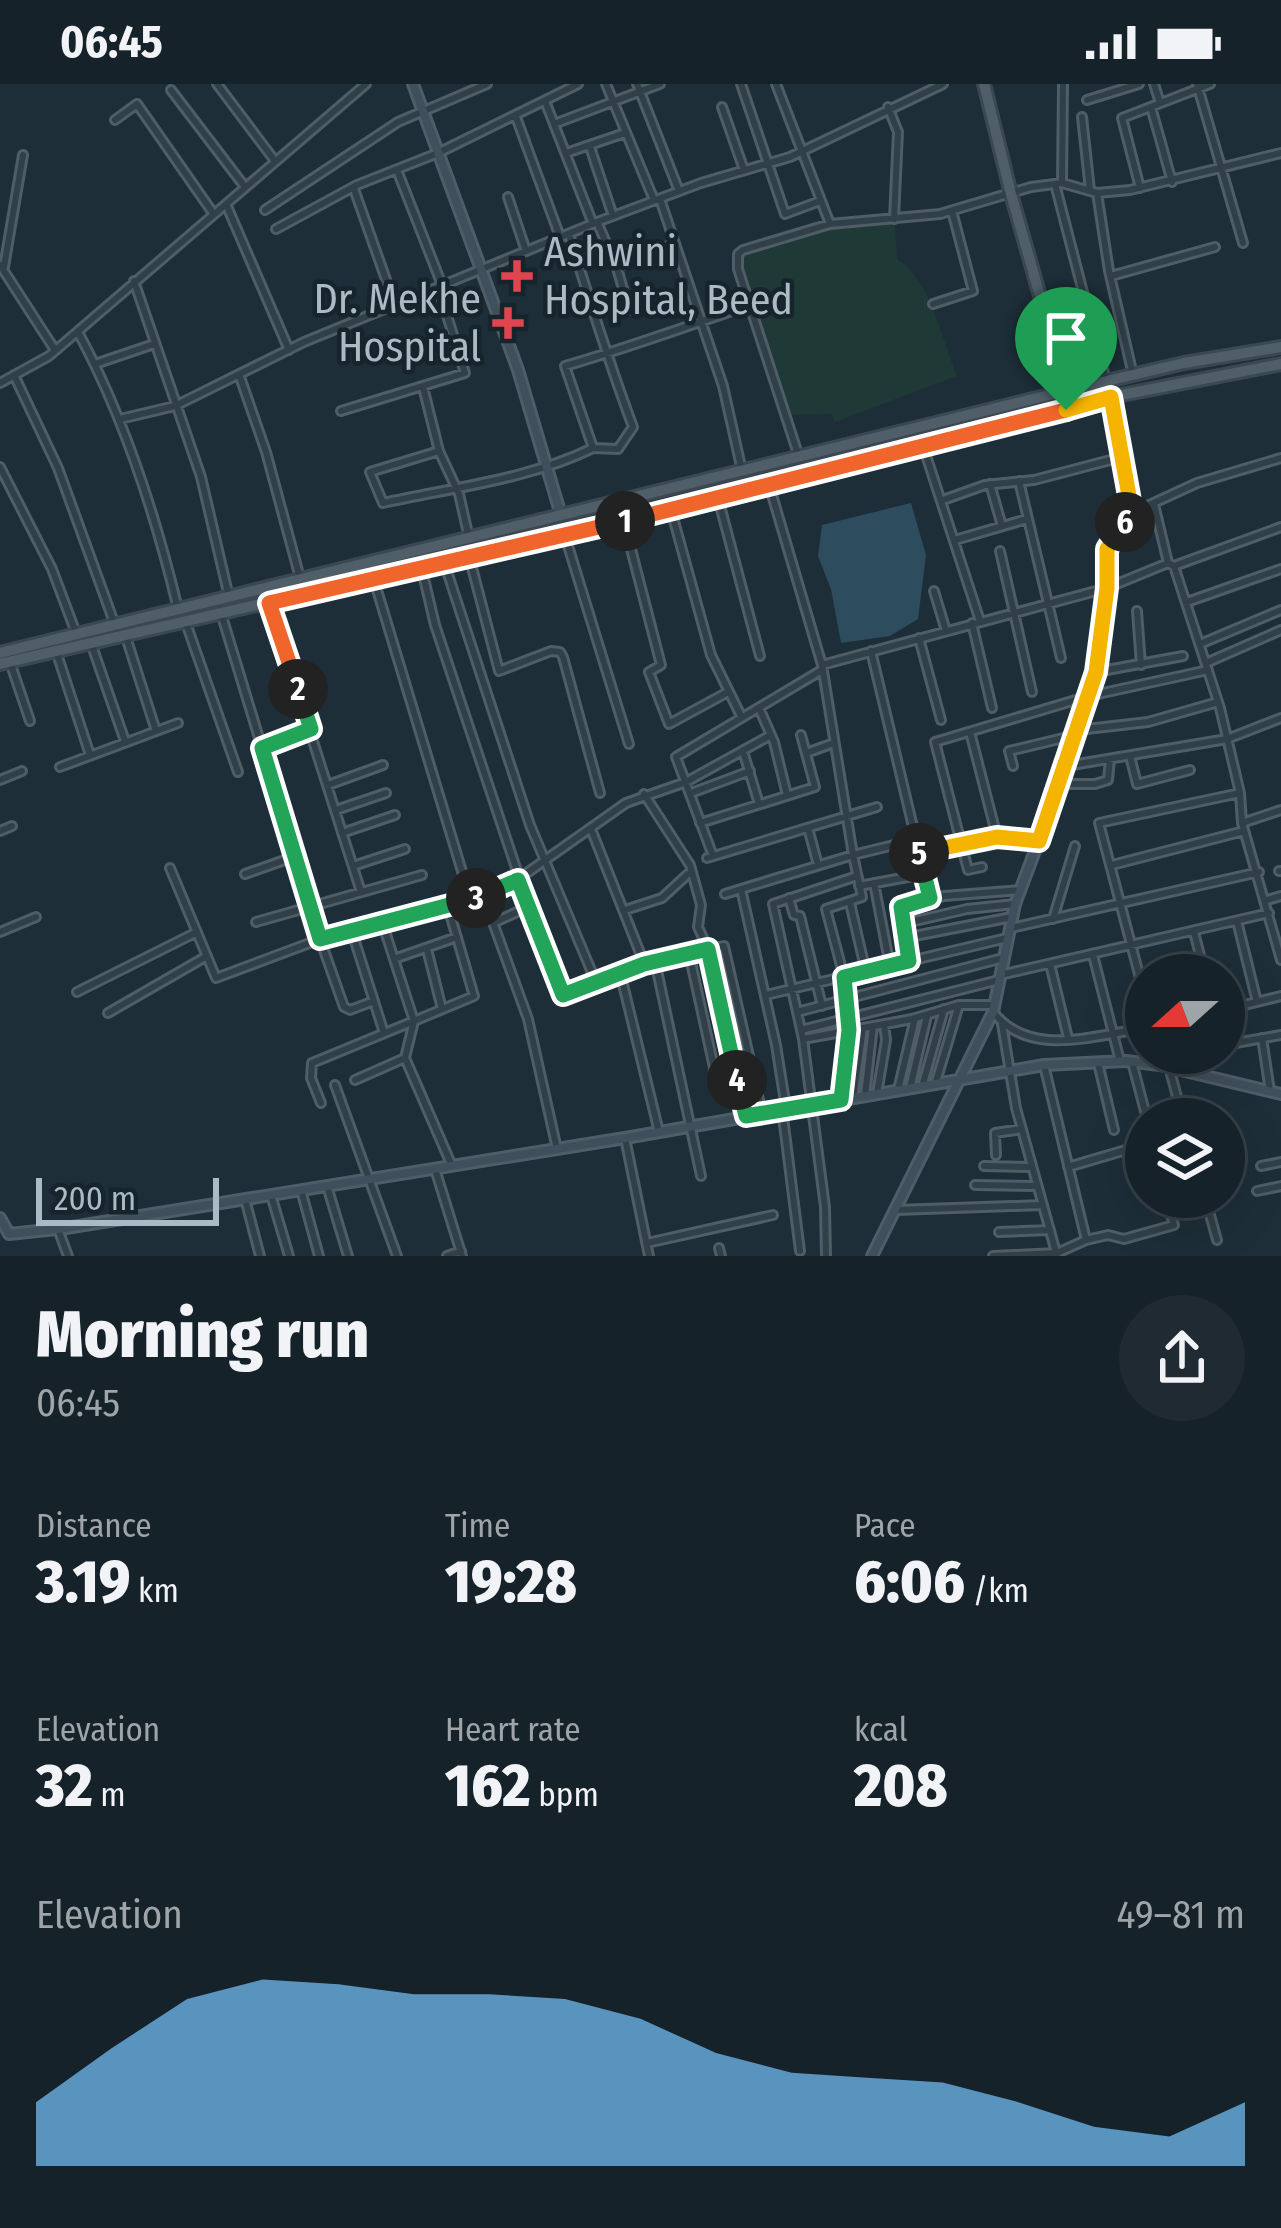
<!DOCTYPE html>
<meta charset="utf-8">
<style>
body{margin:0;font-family:"Fira Sans Condensed",sans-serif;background:#1f2a32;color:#f1f3f6;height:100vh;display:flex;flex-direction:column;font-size:45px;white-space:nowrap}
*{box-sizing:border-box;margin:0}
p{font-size:39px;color:#9ea4a8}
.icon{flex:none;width:66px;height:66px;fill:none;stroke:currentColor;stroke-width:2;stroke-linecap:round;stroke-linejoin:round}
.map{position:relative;height:1172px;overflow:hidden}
.panel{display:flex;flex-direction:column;background:#16222a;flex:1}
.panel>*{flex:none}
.needle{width:78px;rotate:249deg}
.tools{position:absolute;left:1125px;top:870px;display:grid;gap:24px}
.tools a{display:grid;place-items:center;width:120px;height:120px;border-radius:50%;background:#16222a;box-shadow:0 12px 48px #0002,0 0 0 3px #353f47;font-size:60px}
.scale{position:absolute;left:36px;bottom:30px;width:183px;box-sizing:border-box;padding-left:12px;border:6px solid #abbac5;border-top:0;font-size:33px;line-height:42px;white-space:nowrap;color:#abbac5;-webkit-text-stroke:9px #17242c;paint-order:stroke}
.pin{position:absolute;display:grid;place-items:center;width:102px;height:102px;color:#fff;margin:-123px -51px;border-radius:50% 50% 50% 0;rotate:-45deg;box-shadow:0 0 12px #0007}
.pin .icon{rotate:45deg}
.km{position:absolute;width:60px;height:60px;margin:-30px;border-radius:50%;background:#222;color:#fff;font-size:33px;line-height:60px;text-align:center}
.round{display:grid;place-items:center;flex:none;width:126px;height:126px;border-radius:63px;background:#1f2a32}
.head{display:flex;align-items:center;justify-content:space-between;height:204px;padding:0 36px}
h1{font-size:66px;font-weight:800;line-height:90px}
.figures{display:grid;grid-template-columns:repeat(3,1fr);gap:18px;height:204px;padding:12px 36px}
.figures div{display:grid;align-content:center}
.figures b{font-size:60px;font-weight:800}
.figures small{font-size:33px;font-weight:400}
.figures p{font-size:33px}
.chart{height:336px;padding:24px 36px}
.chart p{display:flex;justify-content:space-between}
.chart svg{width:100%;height:216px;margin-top:12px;fill:#76c5ff;opacity:.7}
.status{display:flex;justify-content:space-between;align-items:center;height:84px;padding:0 60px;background:#16222a;direction:ltr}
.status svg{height:33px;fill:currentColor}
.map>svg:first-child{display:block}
.green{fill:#1f3937}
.water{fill:#2d4c5e}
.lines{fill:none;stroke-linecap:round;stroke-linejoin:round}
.street-casing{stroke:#4f5d66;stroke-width:12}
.secondary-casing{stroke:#4f5d66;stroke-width:14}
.primary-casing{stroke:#3b4851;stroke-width:16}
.street{stroke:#313f48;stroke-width:6}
.secondary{stroke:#3f4f5b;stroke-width:8}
.primary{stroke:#4f5e68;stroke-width:10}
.split-1-casing{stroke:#fff;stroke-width:24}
.split-2-casing{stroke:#fff;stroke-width:24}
.split-3-casing{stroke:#fff;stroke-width:24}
.split-4-casing{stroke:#fff;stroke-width:24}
.split-5-casing{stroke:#fff;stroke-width:24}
.split-6-casing{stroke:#fff;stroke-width:24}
.split-7-casing{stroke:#fff;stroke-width:24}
.split-1{stroke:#f0652b;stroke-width:15}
.split-2{stroke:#f0652b;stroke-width:15}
.split-3{stroke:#22a559;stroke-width:15}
.split-4{stroke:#22a559;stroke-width:15}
.split-5{stroke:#22a559;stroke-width:15}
.split-6{stroke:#f5b400;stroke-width:15}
.split-7{stroke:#f5b400;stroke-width:15}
.health-dot{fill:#e0444e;stroke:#17242c;stroke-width:4.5}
.labels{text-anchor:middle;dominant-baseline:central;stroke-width:9;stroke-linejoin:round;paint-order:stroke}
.poi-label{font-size:42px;fill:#abbac5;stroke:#17242c;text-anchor:start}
</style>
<div class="status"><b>06:45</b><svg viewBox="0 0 49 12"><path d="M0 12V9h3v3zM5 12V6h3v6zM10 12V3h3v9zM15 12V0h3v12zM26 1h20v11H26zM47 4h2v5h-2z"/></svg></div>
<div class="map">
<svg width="1281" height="1172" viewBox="0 0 1281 1172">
<rect width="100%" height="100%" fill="#1d2e38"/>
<path class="green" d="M895,138L897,175C931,196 942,256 957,292L835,338L832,330L786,331L739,175L743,171L832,145Z"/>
<path class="water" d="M911,419L926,471L918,535L890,552L841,559L831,505L818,472L822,441Z"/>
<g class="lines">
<g class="street-casing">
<path id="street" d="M217,0L275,77
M606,0L654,116
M637,0L679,107
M741,0L785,130L820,117
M776,0L830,140
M1154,0L1160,19
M1197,0L1243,159
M171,6L245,103
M1087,16L1139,0
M545,17L593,140
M722,23L744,86
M888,23L898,48L894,135
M1151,23L1172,98
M516,33L560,153
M1082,33L1090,106
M115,36L137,20L213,129
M554,40L660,0
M590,63L613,132
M566,69L625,49
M397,86L442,201
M1062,99L1063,0
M1055,100L1106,297
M1140,104L1122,34L1210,0
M354,105L395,221
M1097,109L1109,187L1133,291
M508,113L526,167
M660,115L723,302L742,387
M226,120L289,266
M265,126L398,38L487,0
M597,138L617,184L629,226
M276,145L357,101L438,69L578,0
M569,150C589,215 609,279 633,343L618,365L593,364L565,282C627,264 688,242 749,221
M0,181L55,266
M4,183L23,71
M617,184L675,159
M1111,192L1215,163
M134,197L201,393L229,513
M933,220L973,207L952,127
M78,248C125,335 155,429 178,525
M95,280L154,260
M239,290L266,368L300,494
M14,291L58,384L115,541
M0,299L49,272L366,0
M423,303L439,367L459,410L469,454
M341,327L465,289L438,203
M120,335L175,322L304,258L597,138L701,99L790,73L943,0
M924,365L980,537
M439,367L370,388L383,419C451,404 530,395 593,364
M799,373L738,185V170L743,166L830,140L940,130L1031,103L1062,99L1097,109L1130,106L1281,69
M0,383L52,485L76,549
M1019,397L1061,574
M990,400L1002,442
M770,404L822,581L1107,504L1168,479L1174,482L1220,624L1240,709L1242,739L1281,876
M718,414L760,572
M943,416L985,401L1034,396L1122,373
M1154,420L1168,479
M671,426L711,571L741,632
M1132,429L1197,399L1281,374
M624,438L661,581L649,588L669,640L728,608
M565,452L629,660
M955,456L1027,435
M1000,467L1032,608
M469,472L499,587L551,567L560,568L563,573L600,709
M444,478L530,741L596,898
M1174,482L1281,443
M422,486L435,541L519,793
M374,496L464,794L448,823L474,912L414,937L405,974L452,1082
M934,507L946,547
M1187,518L1281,485
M269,519L361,808
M1137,527L1141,581
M221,529L320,855L344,923L350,926L374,917
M186,539L238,688
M972,539L992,624
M126,553L156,647
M919,554L941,636
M1200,560L1281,526
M92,562L125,657
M871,567L930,814
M57,570L90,671
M10,578L30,637
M1206,579L1281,546
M822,581L853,771L902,759L904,773L997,753L1039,757
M1096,588L1183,572
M759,624L774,658L787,711
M1078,646L1148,638L1218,618
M970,648L997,753
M262,664L311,645
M743,667L759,720
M806,669L834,659
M1130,672L1137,700L1190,686
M1013,682L1009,667L1076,651
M1066,682L1227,655L1281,634
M60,683L178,639
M0,696L22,687
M1062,700H1095L1108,696L1110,675
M328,701L383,681
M691,709L750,687
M644,710L690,781L701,821L698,843L708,865L746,1032
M336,726L386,709
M700,739L815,703L801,651
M1242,739L1281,726
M808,744L818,781
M591,745L644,879
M0,747L12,742
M342,749L395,731
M713,772L676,673L822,586
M707,774L877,723
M1112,781L1244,747
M353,782L405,765
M982,783L968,786L935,658L1089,612L1208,586
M170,784L216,894L339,848L446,824L517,796L626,719L686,698L771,651
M1279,787H1281
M245,790L296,772
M517,796L563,911L644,879L724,862L762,1029
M874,799L890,882
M859,802L924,790
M725,810L741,805
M483,811L528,935L557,1065
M789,814L794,831L800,832L822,922
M1267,816L1281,812
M850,819L866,888
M625,826L662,814L688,790
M1053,835L1075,762
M1237,837L1257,918
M256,838L422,791
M493,839L528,823
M902,840L967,825L1015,820
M1011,844L1259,788
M351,845L384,949
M0,848L36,833
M1194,848L1205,891
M904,854L901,823L944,812L1020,806
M427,865L442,925
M689,869L720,1011
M1093,871L1120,977
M394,875L457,853
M655,877L701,1092
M909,877L904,854L1012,833
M1050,880L1068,954
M620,888L659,1048
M1000,891L1269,829
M77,908L197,848
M766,911L1007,854
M1146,917L1099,739L1240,709
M1224,926L1281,912
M797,928L1003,874
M993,928C1030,975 1094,951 1146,944
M108,929L207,872
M1002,940L1016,1024L1057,1172
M801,946L999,896
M1262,954L1270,1007
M803,955L773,820L857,792
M1224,961L1281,951
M1132,978L1147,1035
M1098,979L1114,1046
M1044,981L1086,1156
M1169,983L1183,1035
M355,996L405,974
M335,1001L397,1172
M935,1001L959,921
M922,1003L944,925
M910,1004L927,932
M898,1006L915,934
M877,1010L886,956L884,940
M865,1012L873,942
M853,1014L863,944
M321,1019L311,994L312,979L414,937L383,841
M786,1024L776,961L741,805L853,771L862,813L826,825L844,893L849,935L841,1016
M782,1025L800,1167
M625,1054L649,1172
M996,1071L995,1049L1022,1045
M984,1082L1032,1083
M1261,1082L1281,1078
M1068,1083L1146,1060
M435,1085L462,1172
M975,1101L1037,1102
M327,1102L348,1172
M301,1106L319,1172
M1257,1107L1281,1102
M271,1111L289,1172
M1205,1113L1217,1156
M245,1115L260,1172
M896,1126L1043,1121
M58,1145L68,1172
M999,1148L1050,1146
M647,1159L773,1131
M719,1164L721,1172
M447,1172L461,1167
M826,1172L825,1123L803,955L912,935L959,921H994
M993,1172L1057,1169L1086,1156L1108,1151L1124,1155L1174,1141L1166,1113"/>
</g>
<g class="secondary-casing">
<path id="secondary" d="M413,0L518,286L561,431
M0,1134L9,1150L66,1144L625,1054L1044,981L1126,977L1160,981L1281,1010
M872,1172L993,928L1015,820L1062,695L1096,588L1107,504V465L1132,429L1111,313"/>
</g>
<g class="primary-casing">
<path id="primary" d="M984,0L1011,110L1067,307
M0,569L1094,300L1184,279L1281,263
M0,580L770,403L1111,313L1281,280"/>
</g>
<use href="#street" class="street"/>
<use href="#secondary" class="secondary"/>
<use href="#primary" class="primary"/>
</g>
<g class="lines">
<g class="split-1-casing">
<path id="split-1" d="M625,437L1066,326"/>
</g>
<g class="split-2-casing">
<path id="split-2" d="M298,605L269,519L625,437"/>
</g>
<g class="split-3-casing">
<path id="split-3" d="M298,605L311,645L262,664L320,855L476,814"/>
</g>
<g class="split-4-casing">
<path id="split-4" d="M476,814L518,796L563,911L644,880L708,865L737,996"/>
</g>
<g class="split-5-casing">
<path id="split-5" d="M737,996L746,1032L841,1016L849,946L844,893L909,877L901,823L930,814L919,769"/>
</g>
<g class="split-6-casing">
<path id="split-6" d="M919,769L997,753L1039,757L1096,588L1107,504V465L1125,438"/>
</g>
<g class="split-7-casing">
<path id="split-7" d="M1066,326L1111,313L1132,428L1125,438"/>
</g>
<use href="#split-1" class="split-1"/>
<use href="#split-2" class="split-2"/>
<use href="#split-3" class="split-3"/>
<use href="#split-4" class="split-4"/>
<use href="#split-5" class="split-5"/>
<use href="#split-6" class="split-6"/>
<use href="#split-7" class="split-7"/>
</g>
<g class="health-dot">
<path d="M511 174h12v12h12v12h-12v12h-12v-12h-12v-12h12z"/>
<path d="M502 221h12v12h12v12h-12v12h-12v-12h-12v-12h12z"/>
</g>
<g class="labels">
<g class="poi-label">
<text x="544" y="168">Ashwini<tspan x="544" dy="48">Hospital, Beed</tspan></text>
<text x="481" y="215" text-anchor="end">Dr. Mekhe<tspan x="481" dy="48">Hospital</tspan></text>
</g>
</g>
</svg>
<div class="tools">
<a><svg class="needle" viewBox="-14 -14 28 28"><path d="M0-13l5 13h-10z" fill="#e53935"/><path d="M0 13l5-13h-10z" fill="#9ea4a8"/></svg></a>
<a><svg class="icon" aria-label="layers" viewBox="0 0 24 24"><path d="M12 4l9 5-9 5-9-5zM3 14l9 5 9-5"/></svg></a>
</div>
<div class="scale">200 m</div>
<div class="pin" style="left:1066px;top:326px;background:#1e9e55"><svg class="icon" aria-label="arrive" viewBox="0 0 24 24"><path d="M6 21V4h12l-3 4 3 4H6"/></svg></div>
<b class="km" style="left:625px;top:437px">1</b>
<b class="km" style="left:298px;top:605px">2</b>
<b class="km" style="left:476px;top:814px">3</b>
<b class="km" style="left:737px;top:996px">4</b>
<b class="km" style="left:919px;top:769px">5</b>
<b class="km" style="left:1125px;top:438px">6</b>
</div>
<section class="panel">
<div class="head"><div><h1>Morning run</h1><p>06:45</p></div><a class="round"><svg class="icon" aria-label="share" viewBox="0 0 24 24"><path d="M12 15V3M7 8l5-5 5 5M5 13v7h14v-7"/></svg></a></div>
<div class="figures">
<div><p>Distance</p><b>3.19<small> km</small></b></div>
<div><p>Time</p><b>19:28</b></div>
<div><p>Pace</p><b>6:06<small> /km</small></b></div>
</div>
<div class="figures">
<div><p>Elevation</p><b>32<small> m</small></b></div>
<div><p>Heart rate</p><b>162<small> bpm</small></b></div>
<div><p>kcal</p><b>208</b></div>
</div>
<div class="chart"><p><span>Elevation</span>49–81 m</p>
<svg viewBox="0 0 160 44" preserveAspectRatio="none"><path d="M0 44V31L10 20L20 10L30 6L40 7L50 9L60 9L70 10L80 14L90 21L100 25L110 26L120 27L130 31L140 36L150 38L160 31V44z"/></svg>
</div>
</section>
